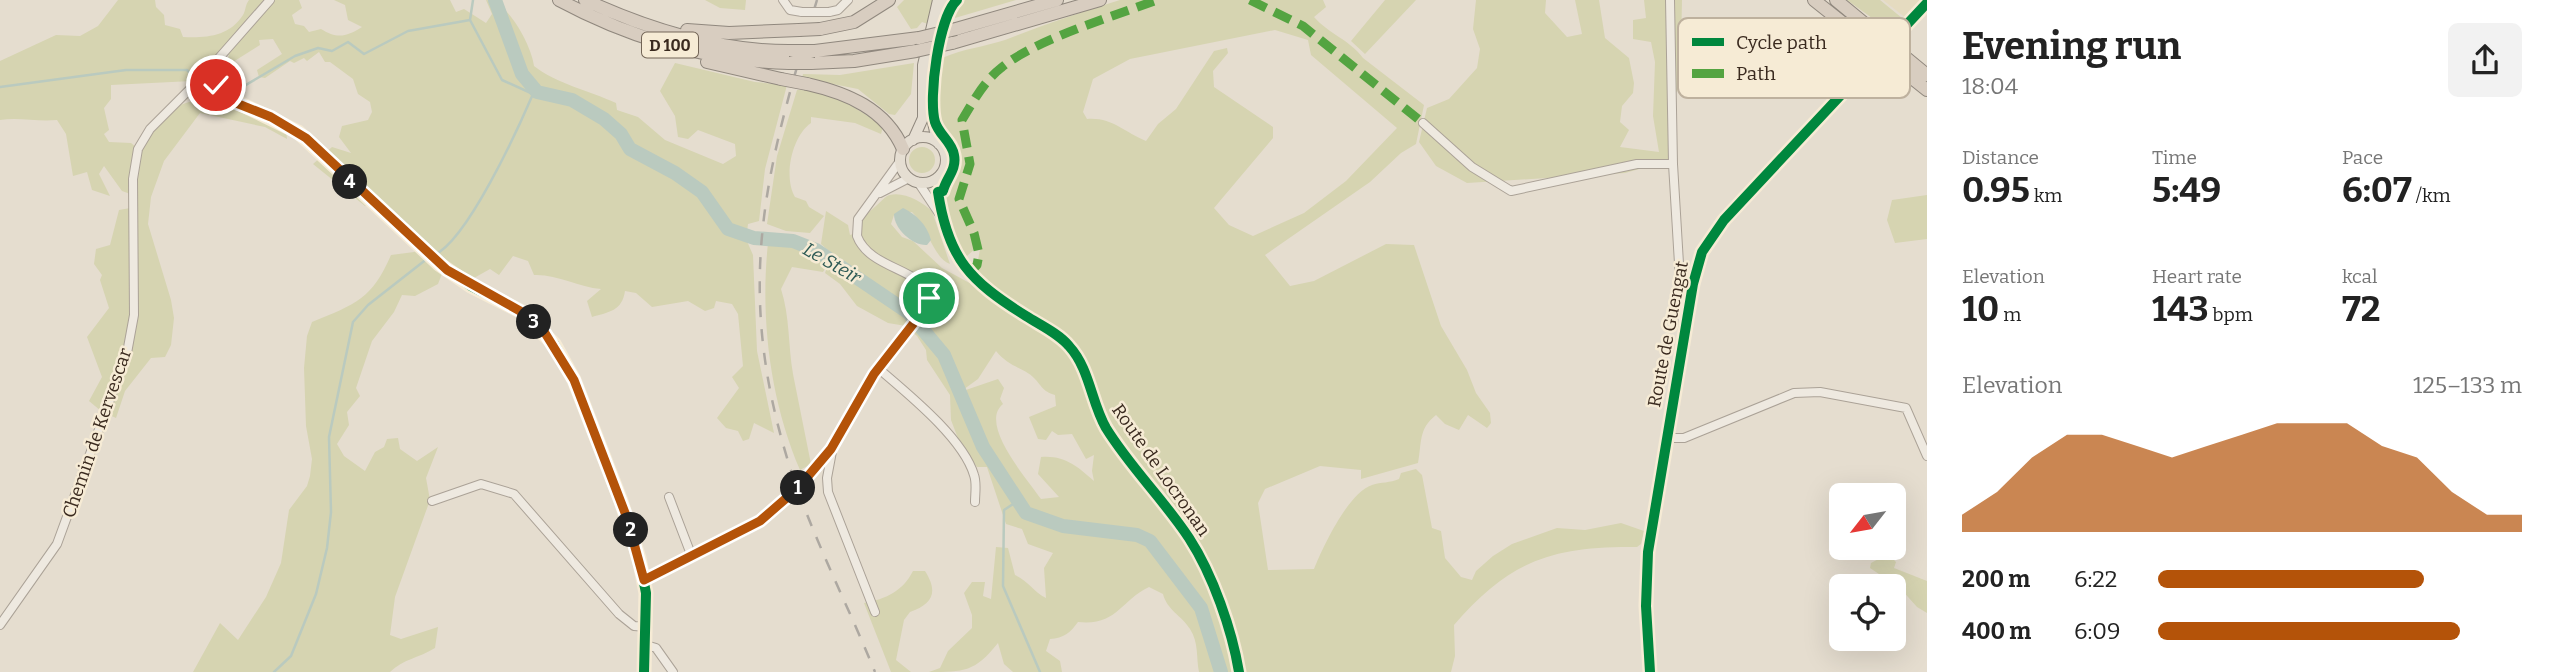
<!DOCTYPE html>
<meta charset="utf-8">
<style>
body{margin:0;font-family:Bitter,serif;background:#f2f2f2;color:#222;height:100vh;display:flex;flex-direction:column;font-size:26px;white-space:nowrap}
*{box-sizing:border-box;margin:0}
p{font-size:23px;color:#767676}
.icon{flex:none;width:38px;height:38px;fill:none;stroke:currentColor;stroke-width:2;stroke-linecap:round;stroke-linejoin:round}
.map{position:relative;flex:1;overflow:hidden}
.side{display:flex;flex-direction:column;background:#fff;width:630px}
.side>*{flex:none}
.needle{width:46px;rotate:239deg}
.fabs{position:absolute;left:1829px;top:483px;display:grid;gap:14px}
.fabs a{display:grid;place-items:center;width:77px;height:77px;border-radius:10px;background:#fff;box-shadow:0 7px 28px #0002;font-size:35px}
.pin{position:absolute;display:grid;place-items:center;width:60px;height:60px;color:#fff;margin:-30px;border:4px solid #fff;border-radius:50%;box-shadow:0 2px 7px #0007}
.km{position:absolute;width:35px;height:35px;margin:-18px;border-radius:50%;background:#222;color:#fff;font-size:19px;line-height:35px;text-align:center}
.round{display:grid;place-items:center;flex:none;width:74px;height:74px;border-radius:10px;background:#f2f2f2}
.headline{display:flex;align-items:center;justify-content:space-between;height:119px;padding:0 35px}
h1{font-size:38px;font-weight:700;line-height:52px}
.figures{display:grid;grid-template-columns:repeat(3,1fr);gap:10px;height:119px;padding:7px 35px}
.figures div{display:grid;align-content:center}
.figures b{font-size:35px;font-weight:700}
.figures small{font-size:19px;font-weight:400}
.figures p{font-size:19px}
.chart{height:196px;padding:14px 35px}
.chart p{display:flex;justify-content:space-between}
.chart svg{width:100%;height:126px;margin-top:7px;fill:#b45309;opacity:.7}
ul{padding:0 35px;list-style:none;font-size:23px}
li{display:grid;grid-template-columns:112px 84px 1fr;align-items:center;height:52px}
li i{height:18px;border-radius:9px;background:#b45309}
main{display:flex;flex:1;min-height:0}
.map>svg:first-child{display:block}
.farmland{fill:#e5dbc0}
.green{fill:#d6d4b1;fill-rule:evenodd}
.water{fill:#bacabf}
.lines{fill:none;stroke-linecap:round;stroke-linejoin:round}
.stream{stroke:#bacabf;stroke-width:2.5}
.river{stroke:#bacabf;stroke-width:14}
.minor-casing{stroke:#aba297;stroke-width:10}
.major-casing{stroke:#90887e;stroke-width:12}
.highway-casing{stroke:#90887e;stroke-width:14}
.minor{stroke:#eee9e0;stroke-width:8}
.major{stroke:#e5ded2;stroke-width:10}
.highway{stroke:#d8cdc0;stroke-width:12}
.rail{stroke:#ada8a1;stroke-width:2.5;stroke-dasharray:12 12;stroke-linecap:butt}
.minor-bridge-casing{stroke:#aba297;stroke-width:10;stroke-linecap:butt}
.highway-bridge-casing{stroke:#90887e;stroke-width:14;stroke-linecap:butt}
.minor-bridge{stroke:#eee9e0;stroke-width:8}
.highway-bridge{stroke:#d8cdc0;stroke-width:12}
.quiet{stroke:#54a441;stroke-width:9;stroke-dasharray:18 9;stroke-linecap:butt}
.cycleway-casing{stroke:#f6ebd5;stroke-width:15}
.cycleway{stroke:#00873e;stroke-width:10}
.route-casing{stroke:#fff;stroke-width:14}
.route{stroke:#b45309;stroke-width:9}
.labels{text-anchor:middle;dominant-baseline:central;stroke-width:5;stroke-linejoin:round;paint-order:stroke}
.shield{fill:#f6ebd5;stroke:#726456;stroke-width:2}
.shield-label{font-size:16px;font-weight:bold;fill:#3a2a1f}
.street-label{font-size:18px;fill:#3a2a1f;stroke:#f6ebd5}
.water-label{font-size:19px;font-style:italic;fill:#2e5a55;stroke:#f6ebd5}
.key{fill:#f6ebd5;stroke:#beb19e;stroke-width:2}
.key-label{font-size:19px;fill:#3a2a1f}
</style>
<main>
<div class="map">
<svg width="1927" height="672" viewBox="0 0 1927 672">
<rect width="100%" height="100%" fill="#e5ddcf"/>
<path class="farmland" d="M1883,0H1923L1906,18Z"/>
<path class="green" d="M118,0H155L156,7L164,15L165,25L180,29L183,37C205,38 229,37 243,15C246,10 245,5 249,0H299L302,8L292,15L295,24L304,26L309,32L321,29C337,39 346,37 362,27L348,20L345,5L334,0H450L456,12L464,9L486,23L492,14L486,0C508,0 532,47 534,66C555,83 590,91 616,103L617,110L638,117L665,140L723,164L736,156L735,144L698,130L688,139L678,137L675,116L660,91L675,63L755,82L787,85L765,169L759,221L748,224L746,239L753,255L757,351L774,433L754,423L749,439L743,441L738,431L726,428L717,418L739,388L732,377L743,366L738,314L732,304L716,301L714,308L705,311L688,301L652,307L636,293L625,291C622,311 609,312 592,317L587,301L601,289C578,287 557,274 534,275L528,261L513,256L499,275L490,269L474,278L461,271H443L438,284L415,296L402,295L394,312L372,341L356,388L360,396L347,412L349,425L337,444L344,456L365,471L375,452L384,447L387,439L398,438L400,449L417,461L438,447L426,478L430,500L395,597L390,635L401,639L438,627L435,648C419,658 403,659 390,672H193L220,623L238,640L266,597L281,563L289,510L307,486L310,476L312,459L306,426L304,368L307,336L312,322C356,304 372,299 391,255L414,252L423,244L376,201L365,206L313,164L332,147L351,153L339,137L342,126L368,120L372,112L370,102L358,94L353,79L330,62H325L319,52L307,61L304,58L294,63L290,61L265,78L259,77L257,70L282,54L273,39L259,40L260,45L225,67L229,55L223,53L192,81L111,85V99L104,108L109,130L104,134L109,142L131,143L136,147L134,154C145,139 158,119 174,109C209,86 255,113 286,130L287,139L265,127L200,113L164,161L151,197L148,224L171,300L174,318L171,345L165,357L151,358L125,391L116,418L101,411L89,401L102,377L87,337L109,308L100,280L102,275L94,264L96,249L110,245L119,210L136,207V196L122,191L104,166L99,174L110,196L92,190L87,172L73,176L66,134L57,120C37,122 19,117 0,120V61L56,35L80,36L98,26Z
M705,0H746L745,10L720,8Z
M904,0H934L928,24L922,22L917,28L911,29L897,7Z
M962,0H1016L955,18L954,7Z
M1120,0H1323L1326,7L1314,17C1329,34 1350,40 1363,58L1424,105L1416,144L1401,153L1370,182L1265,255L1290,286L1314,281L1386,244L1414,245L1441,326L1467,370L1476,393L1490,413L1491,423L1487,428L1468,415L1459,430L1445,424L1436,415C1418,429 1422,443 1418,463L1361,479V470L1320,466L1265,489L1258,503L1268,570L1314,569C1323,547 1348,493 1372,485C1381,482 1390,483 1399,479L1401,473L1416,469L1422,475L1432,528L1441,531L1445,558L1461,577L1472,580L1476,571L1493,556L1512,544L1557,528L1585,530L1621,523L1644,531L1641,544L1637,547C1551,546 1510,561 1454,625L1455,656L1451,672H1199C1196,657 1199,643 1190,629C1182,616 1167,610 1163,594L1149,587C1120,601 1117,626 1078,622C1070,633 1064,638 1050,639L1046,651L1060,661L1062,672H1013L1004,664L998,643C975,672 964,672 929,672L940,668L948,651L972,628V615L964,593L972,582H985L983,596L991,599L996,547L1008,548L1015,575C1028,581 1034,592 1046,598L1044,568L1053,553L1028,544L1022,529L1006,524L987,467H977L959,441L951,420L950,395L927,360L926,350L917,336L906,326L888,323L857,306L840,284L825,273L829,262L823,272L792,267L781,289C790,317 788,345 793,374C799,404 805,434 811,464L800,470C770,400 760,318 768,243L793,247L830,261L831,253L821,244L826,211L848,225L850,235L859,232C859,218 867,214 877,205C881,202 885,196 890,195C903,191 923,202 932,211L950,264C934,259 927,226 912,212L894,215L891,224L902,237L913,241L942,268L988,293L991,291L976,272L980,249L976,248L967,256L962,254C953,240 943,209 945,191C946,181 956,173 956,161C957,147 945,139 939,128C929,105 935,81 942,58C965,48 984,47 1005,40C1043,25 1081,12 1120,0ZM1275,30L1308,40L1311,55L1397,128L1346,181L1304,213L1253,236L1229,225L1214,208L1273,138V127L1214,87L1213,71L1228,53L1227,48L1214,51L1176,109L1158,124L1146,141C1124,132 1112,117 1087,119L1083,112L1093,79L1130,59ZM996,351C1010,368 1025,368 1034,378C1042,386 1042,391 1055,395L1056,406L1029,417L1038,439L1046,440L1052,431L1058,435L1072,434L1086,459L1094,455L1092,471L1094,481C1078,467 1065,455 1041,457L1038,474L1059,497L1041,499C1028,480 978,424 1003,404L1000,399L1004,388L998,379L960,392L978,379Z
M1385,0H1416L1365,54L1351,41Z
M1476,0H1546L1545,13L1567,37L1582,34L1575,0H1599L1605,38L1629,58L1634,83L1633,93L1622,106L1620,122L1629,130L1620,147L1659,152L1653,116L1655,62L1651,42L1633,39V20L1646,18L1644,0H1682L1681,48L1691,58L1671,105V160L1625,173L1467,183L1436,166L1419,142L1427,108L1449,99L1477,68L1480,49L1473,29Z
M1847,0H1880L1902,18L1890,31Z
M914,63L911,94L895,115L889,114L858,89L802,78L803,74L840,75Z
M797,90C829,89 859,109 883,127L881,134L855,123L811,117V123C792,136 783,177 795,197L806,201L809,207L824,216L810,233L786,231L767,224L777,156Z
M909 160a13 13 0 1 1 26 0a13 13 0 1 1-26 0Z
M1927,195V239L1895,243L1887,220L1892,200Z
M1888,554L1896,562L1894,568L1927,581V613L1917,607L1900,588L1870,568L1871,563Z
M913,571H925C939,593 932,604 910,612L904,620L896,660L911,672H891L864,603C886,599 903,591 913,571Z"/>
<path class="water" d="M903,208C916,214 927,225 931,240L927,245C913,246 894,229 894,214Z"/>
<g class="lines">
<path class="stream" d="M473,0L470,20L502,80L533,94L537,92
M0,87L126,70H187L190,73
M239,89L295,56L318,48L332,51L348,42L364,54L408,31L470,20
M434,255C467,241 518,129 533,94
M1019,500L1004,510L1003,586L1040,672
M274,672L291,656L316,594L327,548L331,512L329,437L353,322L368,305L428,258"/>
<path class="river" d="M495,0L522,74L537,92L572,100L604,119L621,134L630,149L675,173L702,192L728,229L754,238L793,241L816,250L909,313L944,355L983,447L1026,513L1063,526L1137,535L1150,541L1201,608L1221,672"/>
<g class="minor-casing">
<path id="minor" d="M783,0L790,10L802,12
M1670,0L1673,164L1683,330
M829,12L838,10L848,0
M1909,22L1927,3
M204,75L270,0
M194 87a11 11 0 1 1 22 0a11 11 0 1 1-22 0Z
M209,97L239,103L298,132L439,264L471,286L520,311L554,344L574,380L621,501L639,558L646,593L644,672
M1423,123L1472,167L1511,191L1637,164H1673
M937,178C942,254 965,277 1027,316C1041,326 1059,334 1070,347C1090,370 1091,403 1107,428C1131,468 1165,500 1189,539C1214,577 1232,628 1239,672
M918,182L940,215
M880,193L909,178
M879,369C908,394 963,438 974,475C977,483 975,493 975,502
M1667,438H1684L1794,393L1820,392L1906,408L1927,456
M833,446L827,478L828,492L875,612
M669,497L692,557
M432,501L481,484L514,494L619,614L634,626L646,627
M644,580L765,518L806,480L833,445L874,375L924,310L929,297C923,268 870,270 857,236L858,219L900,161
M0,625L57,544L127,353L134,315L133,179L138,149L150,129L193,86
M646,645L656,648L673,672
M1650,672L1646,606L1648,552L1693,284L1702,252L1714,232L1859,76"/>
</g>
<g class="major-casing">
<path id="major" d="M900 160a23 23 0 1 1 46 0a23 23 0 1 1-46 0Z
M913,140L923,118V65L938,0
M939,144C923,101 928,43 946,0"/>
</g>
<g class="highway-casing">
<path id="highway" d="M559,0C630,38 708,61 789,63
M585,0C650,30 721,52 793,51
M1814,0L1927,90
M1836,0L1927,75
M820,29L854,22L889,0
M956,29L1057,0
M687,30L729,33L799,30
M952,43L1100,0
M815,51L919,38
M707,62L781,79
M811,63L854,61L916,51
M807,84C847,93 886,109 903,149"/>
</g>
<use href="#minor" class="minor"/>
<use href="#major" class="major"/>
<use href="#highway" class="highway"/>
<path class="rail" d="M817,0C765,170 734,285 788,461C810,532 847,603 875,672"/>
<g class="minor-bridge-casing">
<path id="minor-bridge" d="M802,12H829
M1859,76L1909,22"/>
</g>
<g class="highway-bridge-casing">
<path id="highway-bridge" d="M799,30L820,29
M919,38L956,29
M793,51H815
M916,51L952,43
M789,63H811
M781,79L807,84"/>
</g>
<use href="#minor-bridge" class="minor-bridge"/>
<use href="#highway-bridge" class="highway-bridge"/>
<path class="quiet" d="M1250,0L1303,26L1423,123
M969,274L977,265L979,254L974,233L959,199L970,164L962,120C973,102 984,81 1001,68C1034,40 1114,16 1157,0"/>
<g class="cycleway-casing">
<path id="cycleway" d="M957,0C939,16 928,98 935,122C939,135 952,142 954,155C957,170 946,178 943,191L938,192C948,259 970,281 1026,316C1040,325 1058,333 1069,346C1090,369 1091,402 1106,428C1130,467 1164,500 1189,538C1213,575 1232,630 1239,672
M209,97L239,103L298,132L439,264L471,286L520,311L554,344L574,380L621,501L639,558L646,593L644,672
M1650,672L1646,606L1648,552L1693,284L1702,252L1724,220L1927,3"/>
</g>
<use href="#cycleway" class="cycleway"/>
</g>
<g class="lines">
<g class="route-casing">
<path id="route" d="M216,85L226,99L271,117L306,138L447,270L520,311L545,333L574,380L627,518L644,580L760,521L798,488L831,449L874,374L924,310L929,298"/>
</g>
<use href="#route" class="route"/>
</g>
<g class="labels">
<rect class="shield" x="642" y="32.5" width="56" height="25" rx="5"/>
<g class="shield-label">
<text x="670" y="45">D 100</text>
</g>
<g class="street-label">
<text transform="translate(1668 334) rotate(-79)">Route de Guengat</text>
<text transform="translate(97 433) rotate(-71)">Chemin de Kervescar</text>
<text transform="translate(1161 470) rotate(55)">Route de Locronan</text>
</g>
<g class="water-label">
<text transform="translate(832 263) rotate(30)">Le Steir</text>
</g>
</g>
<rect x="1678" y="18" width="232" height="80" rx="10" class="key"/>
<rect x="1692" y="38" width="32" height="8" fill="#00873e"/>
<rect x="1692" y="69" width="32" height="9" fill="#54a441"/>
<g class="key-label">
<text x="1736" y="49">Cycle path</text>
<text x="1736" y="80">Path</text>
</g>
</svg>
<div class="fabs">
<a><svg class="needle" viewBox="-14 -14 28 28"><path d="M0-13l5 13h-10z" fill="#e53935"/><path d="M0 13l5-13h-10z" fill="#767676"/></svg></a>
<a><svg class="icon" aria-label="locate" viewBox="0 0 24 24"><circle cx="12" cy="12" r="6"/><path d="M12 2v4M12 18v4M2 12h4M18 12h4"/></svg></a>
</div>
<div class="pin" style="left:929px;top:298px;background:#1e9e55"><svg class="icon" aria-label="arrive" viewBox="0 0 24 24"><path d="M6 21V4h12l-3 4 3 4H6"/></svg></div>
<div class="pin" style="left:216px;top:85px;background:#d93025"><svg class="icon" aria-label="check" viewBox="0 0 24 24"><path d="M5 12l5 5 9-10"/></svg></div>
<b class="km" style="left:798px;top:488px">1</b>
<b class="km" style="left:631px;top:530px">2</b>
<b class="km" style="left:534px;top:322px">3</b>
<b class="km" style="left:350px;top:182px">4</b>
</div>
<section class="side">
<div class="headline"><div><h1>Evening run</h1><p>18:04</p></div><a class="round"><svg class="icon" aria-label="share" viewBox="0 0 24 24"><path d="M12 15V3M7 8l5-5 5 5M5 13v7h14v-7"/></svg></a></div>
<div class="figures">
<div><p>Distance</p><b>0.95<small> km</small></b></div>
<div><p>Time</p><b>5:49</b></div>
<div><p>Pace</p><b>6:07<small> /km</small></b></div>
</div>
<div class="figures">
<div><p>Elevation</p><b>10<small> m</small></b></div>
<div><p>Heart rate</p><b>143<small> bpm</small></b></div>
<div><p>kcal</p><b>72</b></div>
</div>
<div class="chart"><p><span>Elevation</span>125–133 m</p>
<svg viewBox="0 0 160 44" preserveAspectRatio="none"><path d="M0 44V38L10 30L20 18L30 10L40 10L50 14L60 18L70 14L80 10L90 6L100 6L110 6L120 14L130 18L140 30L150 38L160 38V44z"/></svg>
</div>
<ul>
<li><b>200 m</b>6:22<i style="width:73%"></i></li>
<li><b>400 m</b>6:09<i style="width:83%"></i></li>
</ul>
</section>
</main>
